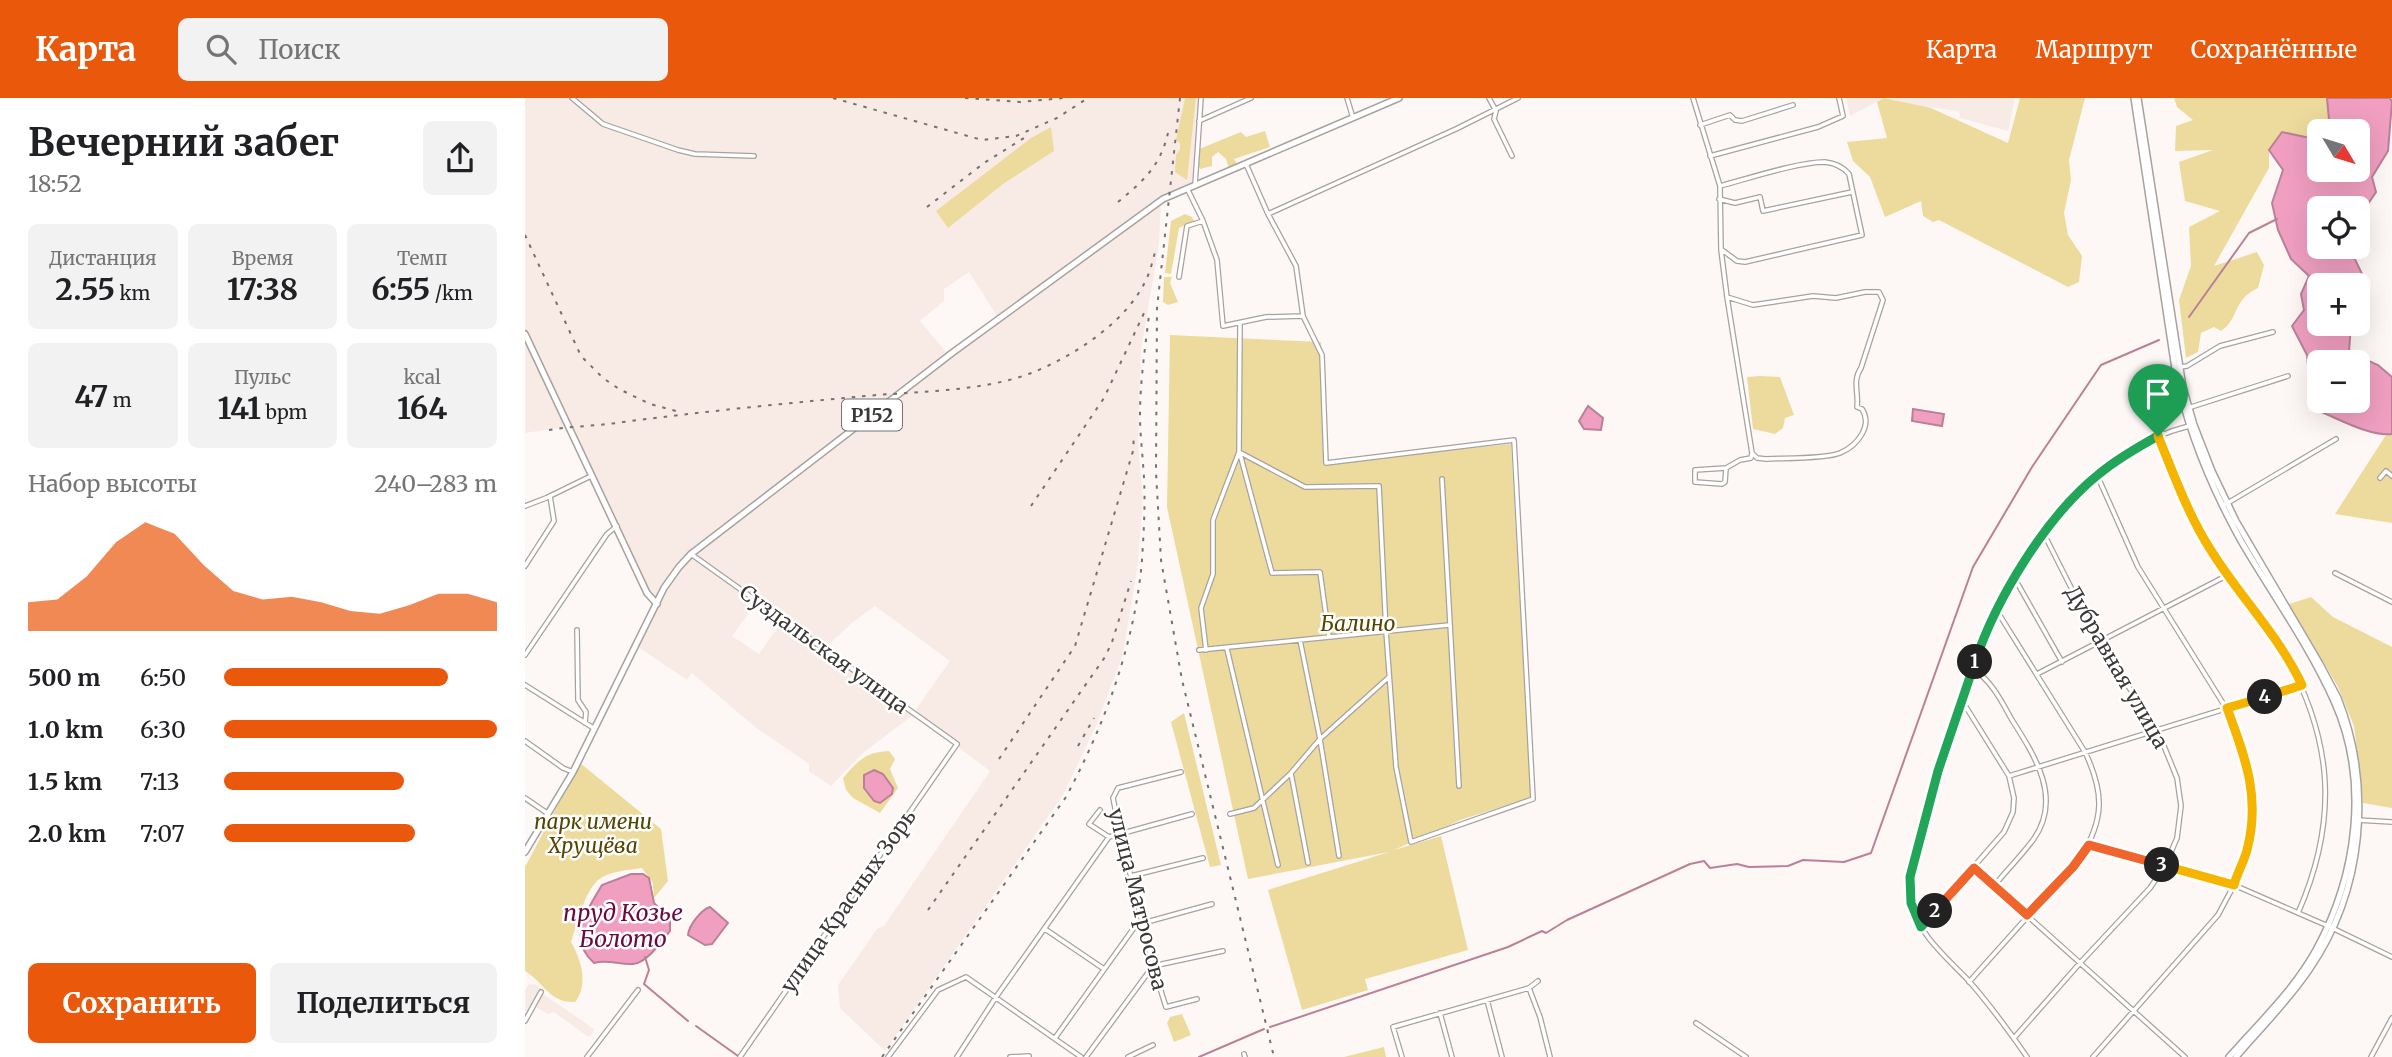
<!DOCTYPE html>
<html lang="ru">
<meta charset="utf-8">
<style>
body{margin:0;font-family:Merriweather,serif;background:#f2f2f2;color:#202124;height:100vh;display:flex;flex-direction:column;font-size:26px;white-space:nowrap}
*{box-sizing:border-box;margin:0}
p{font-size:23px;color:#757577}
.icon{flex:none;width:38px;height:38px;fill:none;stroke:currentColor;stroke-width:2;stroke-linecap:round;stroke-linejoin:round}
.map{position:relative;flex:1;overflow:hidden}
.sheet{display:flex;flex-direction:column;background:#fff;width:525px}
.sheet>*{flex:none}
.needle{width:46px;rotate:128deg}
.tools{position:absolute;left:1782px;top:21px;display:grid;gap:14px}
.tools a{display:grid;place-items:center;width:63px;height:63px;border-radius:10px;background:#fff;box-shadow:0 7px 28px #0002;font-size:35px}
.pin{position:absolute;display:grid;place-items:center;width:60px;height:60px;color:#fff;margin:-72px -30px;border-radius:50% 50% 50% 0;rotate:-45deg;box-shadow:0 0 7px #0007}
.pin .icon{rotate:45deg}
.km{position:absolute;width:35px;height:35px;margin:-18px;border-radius:50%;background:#222;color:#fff;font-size:19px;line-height:35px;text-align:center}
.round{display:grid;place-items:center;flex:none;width:74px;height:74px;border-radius:10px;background:#f2f2f2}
.overview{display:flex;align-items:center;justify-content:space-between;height:119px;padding:0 28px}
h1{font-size:38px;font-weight:700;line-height:52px}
.figures{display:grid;grid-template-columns:repeat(3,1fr);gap:10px;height:119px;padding:7px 28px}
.figures div{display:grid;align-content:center;border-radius:10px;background:#f2f2f2;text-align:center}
.figures b{font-size:30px;font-weight:700}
.figures small{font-size:19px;font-weight:400}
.figures p{font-size:19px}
.chart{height:196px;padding:14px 28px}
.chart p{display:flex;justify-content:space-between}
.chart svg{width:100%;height:126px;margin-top:7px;fill:#ea580c;opacity:.7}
.button{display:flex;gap:14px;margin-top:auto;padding:14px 28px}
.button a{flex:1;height:80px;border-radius:10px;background:#ea580c;color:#fff;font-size:28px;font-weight:700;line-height:80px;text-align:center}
.button a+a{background:#f2f2f2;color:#202124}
ul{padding:0 28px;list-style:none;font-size:23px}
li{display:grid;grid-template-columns:112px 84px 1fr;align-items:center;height:52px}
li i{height:18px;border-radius:9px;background:#ea580c}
header{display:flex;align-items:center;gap:42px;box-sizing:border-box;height:98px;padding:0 35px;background:#ea580c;color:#fff}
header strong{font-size:33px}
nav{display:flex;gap:38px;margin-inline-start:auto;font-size:24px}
.search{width:490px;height:63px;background:#f2f2f2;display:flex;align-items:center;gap:18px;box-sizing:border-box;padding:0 24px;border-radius:10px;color:#757577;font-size:26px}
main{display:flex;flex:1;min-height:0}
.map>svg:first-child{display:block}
.built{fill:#f8ebe6}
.green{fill:#eddb9d}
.water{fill:#f09fc1;stroke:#ba8098;stroke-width:2;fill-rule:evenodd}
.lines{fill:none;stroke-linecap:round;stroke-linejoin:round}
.stream{stroke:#ba8098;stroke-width:2}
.minor-casing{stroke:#a7a2a0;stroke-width:6}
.major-casing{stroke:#a7a2a0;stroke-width:8}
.minor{stroke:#fff;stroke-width:3.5}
.major{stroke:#fff;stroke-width:5}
.rail{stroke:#74716f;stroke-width:2;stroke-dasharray:3.5 7;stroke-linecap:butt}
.split-1-casing{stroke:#fff;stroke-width:14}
.split-2-casing{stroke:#fff;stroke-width:14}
.split-3-casing{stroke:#fff;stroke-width:14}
.split-4-casing{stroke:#fff;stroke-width:14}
.split-5-casing{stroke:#fff;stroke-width:14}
.split-1{stroke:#22a559;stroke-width:9}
.split-2{stroke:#22a559;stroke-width:9}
.split-3{stroke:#f0652b;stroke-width:9}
.split-4{stroke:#f5b400;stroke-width:9}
.split-5{stroke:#f5b400;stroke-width:9}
.labels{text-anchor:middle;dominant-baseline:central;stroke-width:5;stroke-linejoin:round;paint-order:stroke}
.shield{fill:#fff;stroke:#767474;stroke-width:2}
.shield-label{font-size:19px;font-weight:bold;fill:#3b3938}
.park-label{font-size:21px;font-style:italic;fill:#564502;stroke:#fff}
.street-label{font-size:21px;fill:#3b3938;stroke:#fff}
.water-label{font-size:23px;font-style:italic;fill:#690a40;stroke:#fff}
</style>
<header>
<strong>Карта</strong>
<div class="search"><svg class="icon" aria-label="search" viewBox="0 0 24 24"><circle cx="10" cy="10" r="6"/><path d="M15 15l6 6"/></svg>Поиск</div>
<nav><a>Карта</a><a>Маршрут</a><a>Сохранённые</a></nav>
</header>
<main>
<section class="sheet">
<div class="overview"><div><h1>Вечерний забег</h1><p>18:52</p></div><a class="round"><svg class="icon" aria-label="share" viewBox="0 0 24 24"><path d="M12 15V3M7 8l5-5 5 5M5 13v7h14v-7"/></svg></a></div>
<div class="figures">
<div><p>Дистанция</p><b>2.55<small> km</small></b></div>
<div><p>Время</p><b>17:38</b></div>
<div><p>Темп</p><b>6:55<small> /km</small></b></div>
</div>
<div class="figures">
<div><b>47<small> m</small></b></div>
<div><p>Пульс</p><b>141<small> bpm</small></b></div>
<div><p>kcal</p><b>164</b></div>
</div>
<div class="chart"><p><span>Набор высоты</span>240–283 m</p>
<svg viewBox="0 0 160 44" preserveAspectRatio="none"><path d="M0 44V34L10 33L20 25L30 13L40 6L50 10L60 21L70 30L80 33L90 32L100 34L110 37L120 38L130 35L140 31L150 31L160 34V44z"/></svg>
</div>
<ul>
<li><b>500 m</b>6:50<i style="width:82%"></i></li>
<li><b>1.0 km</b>6:30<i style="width:100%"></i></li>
<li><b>1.5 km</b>7:13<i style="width:66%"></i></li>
<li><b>2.0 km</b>7:07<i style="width:70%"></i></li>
</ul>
<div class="button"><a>Сохранить</a><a>Поделиться</a></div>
</section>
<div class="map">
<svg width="1867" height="959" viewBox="0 0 1867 959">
<rect width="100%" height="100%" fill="#fdf8f6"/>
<path class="built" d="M0,0H674L667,87L652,92L472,218L444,174L419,191V203L395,223L421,254L167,450L147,474L134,497L129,500L122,497L0,238Z
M1321,0H1359L1325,18Z
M1366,0H1490L1483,33L1435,20L1434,13L1384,7Z
M636,104L634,146L616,252L613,345L618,400L613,465L598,556L571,628L538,697L360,953L315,910L313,887L352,831L359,828L465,673L433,649V645L389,614L425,563L350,508L328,524L300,550L170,456L374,297Z
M0,244L41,329L0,335Z
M167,459L231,505L207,538L234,556L257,523L388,617L338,655L306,688L284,673V666L230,629L167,575L162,582L113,549L147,484Z
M4,886L12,887L17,893L2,916L0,915V892Z
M17,895L69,931L66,938H62L29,914L23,916L9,908Z"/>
<path class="green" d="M660,0H671L662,82L650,74L651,57L655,51V45L651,42Z
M1359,0L1406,10L1483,45L1495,0H1560L1544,62L1546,82L1539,115L1543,137L1557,158L1554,184L1543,189L1414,122L1408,124L1398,118L1396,103L1360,119L1345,79L1328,63L1322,44L1362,40L1352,4Z
M1649,0H1802L1805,33H1794V39L1785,40L1757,34L1744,52V70L1689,168L1732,154L1739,167L1733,190C1707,202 1715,220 1696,233L1689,229L1676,235L1673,254L1661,260L1654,202L1666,168L1664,129L1695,113L1660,103L1654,64L1688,52L1650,53L1651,28L1668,22L1652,9Z
M526,29L529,53L478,86L423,130L411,113L506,40Z
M740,33L745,49L709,61L712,66L704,71L701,61L693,54L687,59V68L675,71L673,64L674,51L716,34L721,39Z
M660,116L667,119L669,123L654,130L646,176L640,175L646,123Z
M639,179H647L645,185L653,204L643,207L638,204Z
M645,237L796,244L802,365L986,346L1006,700L938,721L869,752L916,738L943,852L840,881L843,892L777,912L743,792L864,754L723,781L642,409Z
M1235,278L1255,279L1269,317L1260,320L1258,330L1250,336L1228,331L1222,279Z
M1867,336V425L1810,416L1861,337Z
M1786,499L1808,519L1867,549V710L1838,705L1829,628L1813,589L1764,506Z
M659,615L696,767L685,769L646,624Z
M364,653L370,661L365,671L373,690L355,715L328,700L321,692L318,680C333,663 340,654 364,653Z
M55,665L136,731L143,783L129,800L128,785L117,770C104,772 84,773 73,782C59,795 52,826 46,844C56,861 64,887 50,904C24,905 20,885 0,873V769Z
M657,916L666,937L649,944L642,925L645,919Z
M859,949L861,959H819Z"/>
<path class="water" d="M1802,0H1865L1867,4L1863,53L1847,79L1851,94L1835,118L1839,130L1832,143V110H1794V149H1829L1827,155L1837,176L1832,204V187H1794V226H1826L1824,254L1853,267L1867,279V336C1846,339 1814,321 1794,313L1785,289L1782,257L1767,228L1779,212L1776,196L1784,178L1766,161L1753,132L1747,105L1758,72L1744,52L1757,34L1785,40L1794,39V72H1832V33H1805ZM1794,264H1832V303H1794Z
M1063,308L1078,320L1076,332L1059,331L1054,323Z
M1388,311L1419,316L1417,328L1387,323Z
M349,672L358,676L368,690L367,696L355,705L349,703L339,690V677Z
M106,776H118L124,780L129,805L136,812L137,816L145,821V833C137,843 122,865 108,866C94,867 83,861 69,865C42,841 62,812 77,787Z
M185,809L203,825L187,846L180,847L163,837C164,827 176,812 185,809Z"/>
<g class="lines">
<path class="stream" d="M1664,219L1724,135L1752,121
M120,859L124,872L119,886L163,923
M171,928L213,958
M745,929L983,849L1017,833L1021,835L1042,822L1165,766L1179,763L1185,770L1212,766L1224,769L1263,768L1278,762L1319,764L1346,755L1448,469L1507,369L1576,267L1634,242
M674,959L739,931"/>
<g class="minor-casing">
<path id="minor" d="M47,0L78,26L153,52L170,56L229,58
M822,0L828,20
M964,0L971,13L969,21L987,58
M1168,0L1195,88L1196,152L1202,199L1227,355
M674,23L726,0
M1175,27L1205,17L1210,22L1217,23L1268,7
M1185,58L1293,29L1318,18L1314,0
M670,87L676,0
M1195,88C1222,81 1273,64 1300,64C1310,65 1318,69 1324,76L1337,137L1220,164L1212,163L1197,152
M662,90L678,123L692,162L698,228L741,219L778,218L771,168L743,116L721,66
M1194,101L1210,105L1235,99L1238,113L1327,94
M743,116L931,31L993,0
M654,179L662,128L678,123
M1202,199L1228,207L1288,198L1311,200L1340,194H1354L1358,202L1336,270C1327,283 1334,295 1332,309L1337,311C1348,328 1332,348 1315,355C1301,361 1259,360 1241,361L1232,360L1227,355
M1655,269L1662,268L1695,248L1748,234
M1663,310L1763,278
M1633,338C1649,377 1664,419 1687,454C1702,477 1718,498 1734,520C1741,528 1749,536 1754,545C1807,636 1816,717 1773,815
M714,354L780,389L854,388L861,533L871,669L886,744L1008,701L989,342L801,365L797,257L778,218
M715,356L747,475L795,474L804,539
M1201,370L1170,372V384L1197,386L1200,384L1201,370L1215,362L1226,360L1227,355
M1855,380L1861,373L1867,378
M917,381L934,688
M1701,406L1811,341
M0,408L21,400L66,378
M166,456L432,646L215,959
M0,468L29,423L25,398
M1810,475L1867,504
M1490,481L1537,564
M52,532L53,602L61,614L60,625
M775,542L795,641L814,758
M702,551L753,767
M674,552L924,527
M681,552L676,510L688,476V422L714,354L715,226
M0,557L82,436L92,428
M1447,571C1466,581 1477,604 1487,622C1510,658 1538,701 1508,742C1496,758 1482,772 1469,788
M1512,576L1703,477
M0,587L70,631
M0,643L38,670L48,674
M656,674L593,690L588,700L595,735L628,868L641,909L672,901
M766,675L783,765
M1484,678L1777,587
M0,700L22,715
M575,712L564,726L584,739
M705,716L729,710L766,675L795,641L864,579
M1832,722L1867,724
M1564,747L1709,787L1803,828L1867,859
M1449,770L1660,959
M606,778L678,760
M1396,829L1479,734L1488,714L1489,700L1484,678L1436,601
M520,831L579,871
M1444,884L1555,760C1580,721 1579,694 1560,654L1472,513
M1004,890L1015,919L1025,959
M962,902L977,959
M915,915L927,959
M0,923L16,894
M1171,925L1221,959
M530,940L611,827L687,806
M1489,940L1555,865L1625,790L1640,768L1652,740L1656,708L1652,680L1632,631L1574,545L1519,436
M719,956L720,959
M62,959L113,892
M363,959L413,892L441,879L556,959
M432,959L471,899L584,739L667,716
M485,959L504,958
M561,959L628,868L698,853
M603,959L628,947
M877,959L868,929L1004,890L1013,883
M1502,959C1484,933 1465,907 1444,883C1422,860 1392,835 1385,803C1380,775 1399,727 1406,699C1418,657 1432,614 1447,573C1453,556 1458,539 1466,523C1507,442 1570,351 1664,328
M1568,959L1693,817L1709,787L1722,754L1728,713L1725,678L1721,664L1701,610L1613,469L1572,377
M1846,959L1867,920"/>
</g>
<g class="major-casing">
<path id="major" d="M1609,0L1650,271C1662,331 1686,389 1716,443C1747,496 1784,547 1809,603C1845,683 1832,777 1791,852C1769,892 1734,925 1704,959
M1613,0L1658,289L1669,327L1687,373L1711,423L1795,566L1813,600C1848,689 1839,792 1784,872C1763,903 1736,930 1711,959
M0,236L122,495L132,506
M0,754L48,674L139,490L154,469L166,456L427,255L638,101L874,0"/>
</g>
<use href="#minor" class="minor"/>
<use href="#major" class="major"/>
<path class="rail" d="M308,0L457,42L491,38L532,20L563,0
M440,0L495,4L539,0
M655,0L632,210L631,374L636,462L657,582L749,959
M593,104C618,83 635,69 643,35
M402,109L459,65L499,40
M0,137L56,258L78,280L94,291L125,306L151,313
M24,332C48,328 73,328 98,324C175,314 253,306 330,299C386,293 456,295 509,274C550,257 598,226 619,186C625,175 628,162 631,150
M506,408L579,300L620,213
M553,648L569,620
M474,661L550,548L608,353L609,337
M403,812L580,559L587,544L606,483
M357,959L541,699C580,626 610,545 617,462C619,430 621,398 618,366C617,350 615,334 615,318C615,284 620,251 624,217"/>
</g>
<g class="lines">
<g class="split-1-casing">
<path id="split-1" d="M1450,564C1471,501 1521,418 1574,376C1592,361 1613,349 1633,338"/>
</g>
<g class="split-2-casing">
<path id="split-2" d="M1410,813L1396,829L1386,805L1385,779L1413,673L1450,564"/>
</g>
<g class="split-3-casing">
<path id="split-3" d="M1410,813L1449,770L1502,817L1548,769L1564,747L1637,767"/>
</g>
<g class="split-4-casing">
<path id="split-4" d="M1637,767L1709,787C1712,775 1719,764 1722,752C1736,699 1720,659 1702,610L1740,599"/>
</g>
<g class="split-5-casing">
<path id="split-5" d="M1633,338C1649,377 1664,419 1687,454C1716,500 1754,538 1777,587L1740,599"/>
</g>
<use href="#split-1" class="split-1"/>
<use href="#split-2" class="split-2"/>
<use href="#split-3" class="split-3"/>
<use href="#split-4" class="split-4"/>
<use href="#split-5" class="split-5"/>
</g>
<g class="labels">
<rect class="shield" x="317" y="301.5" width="60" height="31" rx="5"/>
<g class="shield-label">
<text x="347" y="317">Р152</text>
</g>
<g class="park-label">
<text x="833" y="525">Балино</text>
<text x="68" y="723">парк имени<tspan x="68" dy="24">Хрущёва</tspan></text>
</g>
<g class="street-label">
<text transform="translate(299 551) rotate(36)">Суздальская улица</text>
<text transform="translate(1592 569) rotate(60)">Дубравная улица</text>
<text transform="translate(613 801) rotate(76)">улица Матросова</text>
<text transform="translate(323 803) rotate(-55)">улица Красных Зорь</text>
</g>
<g class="water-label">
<text x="98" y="814">пруд Козье<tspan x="98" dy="26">Болото</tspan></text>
</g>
</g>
</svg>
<div class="tools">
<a><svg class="needle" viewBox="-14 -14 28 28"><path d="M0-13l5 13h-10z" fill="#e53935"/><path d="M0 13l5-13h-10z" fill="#757577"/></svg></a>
<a><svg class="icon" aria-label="locate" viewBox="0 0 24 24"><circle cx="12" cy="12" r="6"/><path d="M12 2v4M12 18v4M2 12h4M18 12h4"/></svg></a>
<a>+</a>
<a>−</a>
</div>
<div class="pin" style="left:1633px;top:338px;background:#1e9e55"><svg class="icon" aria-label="arrive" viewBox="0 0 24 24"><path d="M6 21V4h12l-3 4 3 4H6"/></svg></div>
<b class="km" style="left:1450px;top:564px">1</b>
<b class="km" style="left:1410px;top:813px">2</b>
<b class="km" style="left:1637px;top:767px">3</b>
<b class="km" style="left:1740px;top:599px">4</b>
</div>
</main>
